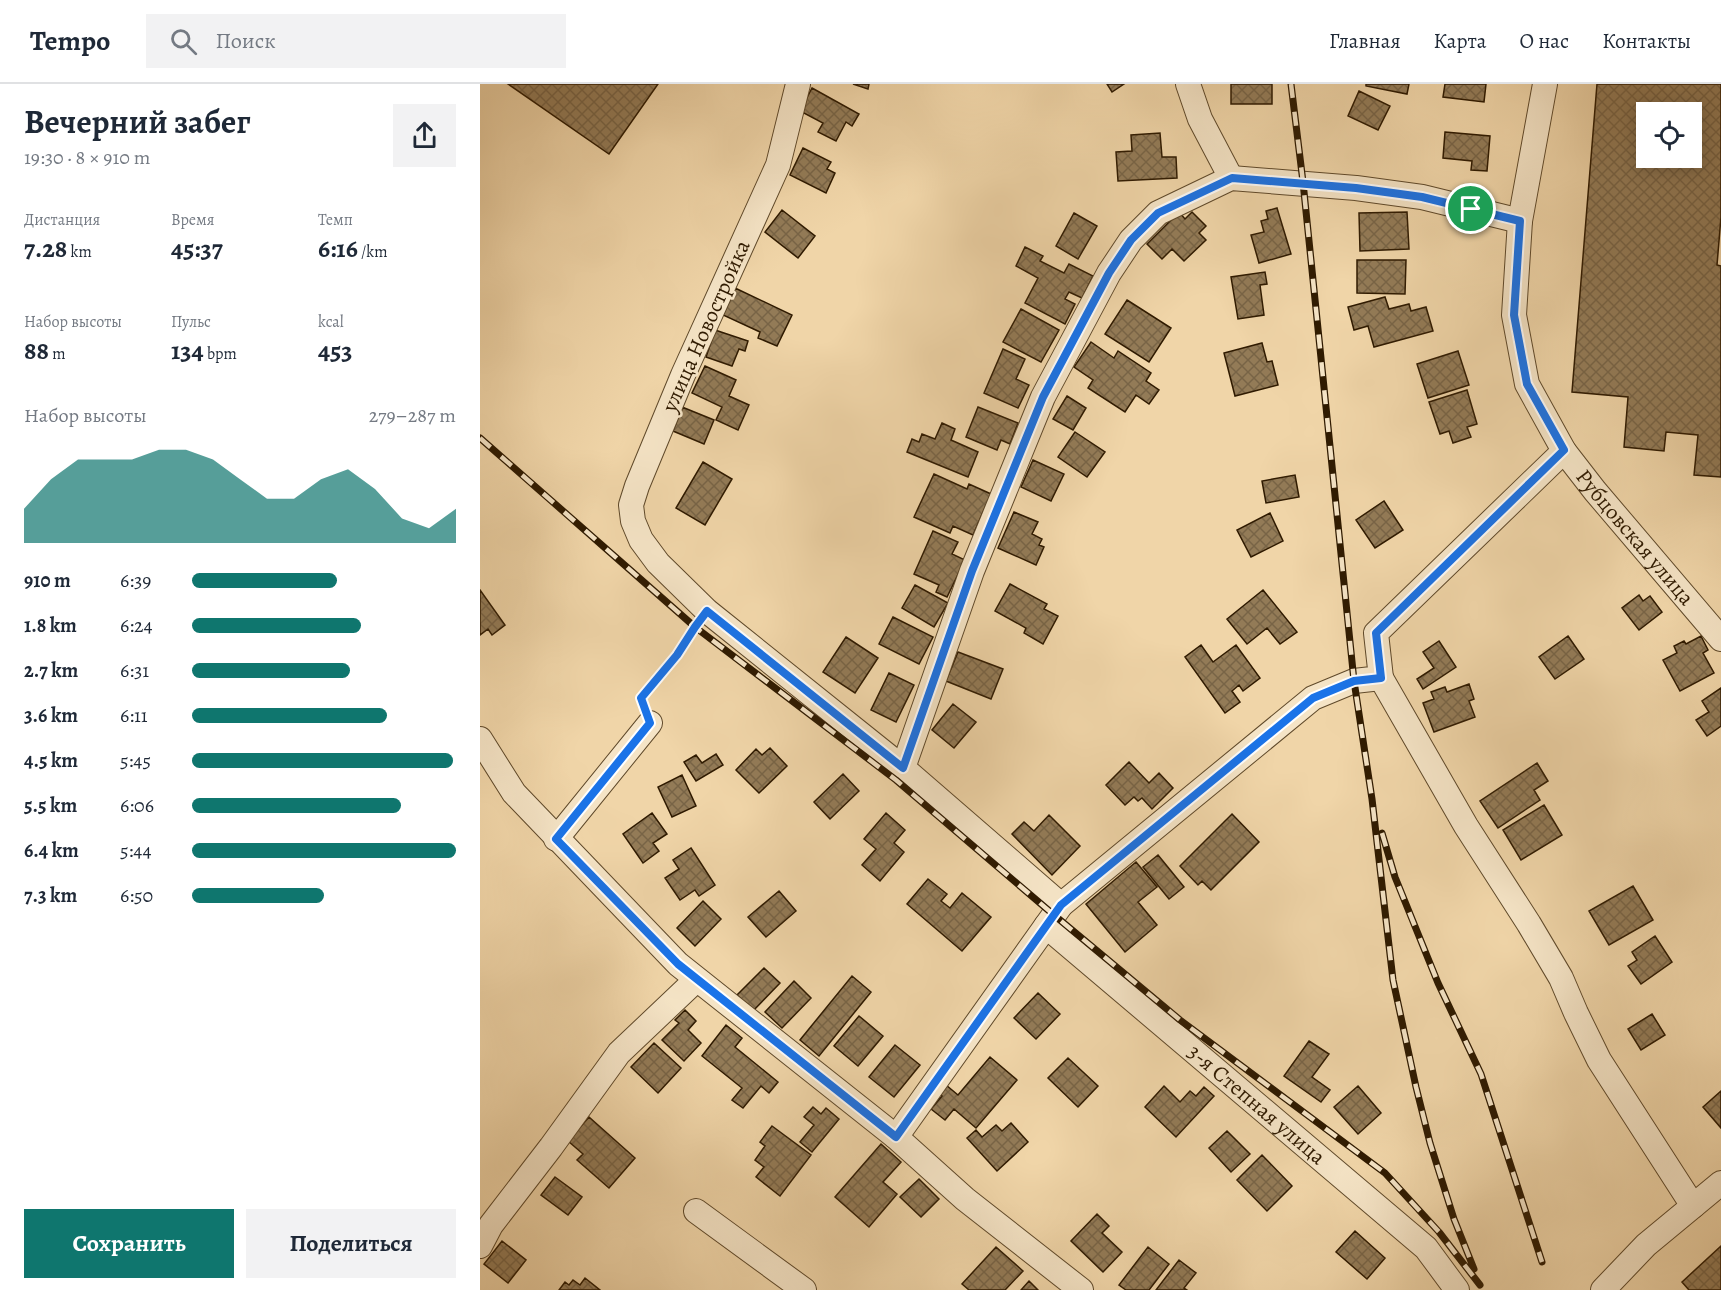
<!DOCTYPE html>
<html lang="ru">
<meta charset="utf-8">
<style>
body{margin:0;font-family:Alegreya,serif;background:#f2f2f3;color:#1f2937;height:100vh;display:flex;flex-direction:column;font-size:22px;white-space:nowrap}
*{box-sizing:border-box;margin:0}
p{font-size:20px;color:#747a83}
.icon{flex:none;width:33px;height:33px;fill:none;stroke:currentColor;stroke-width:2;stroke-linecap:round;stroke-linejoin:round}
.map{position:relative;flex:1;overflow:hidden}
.details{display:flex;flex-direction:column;background:#fff;width:480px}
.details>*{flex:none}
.fabs{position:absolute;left:1156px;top:18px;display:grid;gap:12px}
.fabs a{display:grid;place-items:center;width:66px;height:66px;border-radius:0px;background:#fff;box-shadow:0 3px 15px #0003;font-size:30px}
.pin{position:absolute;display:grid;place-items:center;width:51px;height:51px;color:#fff;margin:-26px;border:3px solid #fff;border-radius:50%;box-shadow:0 2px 6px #0007}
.round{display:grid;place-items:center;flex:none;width:63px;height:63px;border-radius:0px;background:#f2f2f3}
.headline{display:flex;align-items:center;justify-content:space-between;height:102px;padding:0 24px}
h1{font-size:33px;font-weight:600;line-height:45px}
.metrics{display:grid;grid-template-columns:repeat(3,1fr);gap:9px;height:102px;padding:6px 24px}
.metrics div{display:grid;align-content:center}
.metrics b{font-size:26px;font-weight:600}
.metrics small{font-size:16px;font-weight:400}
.metrics p{font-size:16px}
.chart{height:168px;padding:12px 24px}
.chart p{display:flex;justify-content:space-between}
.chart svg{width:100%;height:108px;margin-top:6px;fill:#0f766e;opacity:.7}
.primary-button{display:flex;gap:12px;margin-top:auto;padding:12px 24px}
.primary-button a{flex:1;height:69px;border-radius:0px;background:#0f766e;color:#fff;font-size:24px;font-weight:600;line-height:69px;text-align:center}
.primary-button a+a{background:#f2f2f3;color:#1f2937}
ul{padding:0 24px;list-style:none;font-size:20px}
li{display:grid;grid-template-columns:96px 72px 1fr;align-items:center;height:45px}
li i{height:15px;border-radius:8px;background:#0f766e}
header{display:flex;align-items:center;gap:36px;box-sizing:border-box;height:84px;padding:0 30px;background:#fff;border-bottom:2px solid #e0e1e3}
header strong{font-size:28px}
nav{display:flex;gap:33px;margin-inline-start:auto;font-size:21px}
.search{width:420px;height:54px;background:#f2f2f3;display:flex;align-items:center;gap:15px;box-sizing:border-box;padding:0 21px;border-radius:0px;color:#747a83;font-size:22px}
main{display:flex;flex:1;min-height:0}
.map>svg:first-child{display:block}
.building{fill:url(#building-cross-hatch);stroke:#2f1a00;stroke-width:1.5;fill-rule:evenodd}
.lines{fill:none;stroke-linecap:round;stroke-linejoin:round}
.minor-casing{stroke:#5f492a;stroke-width:26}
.path{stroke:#2f1a00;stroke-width:4;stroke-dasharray:4.5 3;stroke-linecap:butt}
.minor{stroke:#f5e4c6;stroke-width:24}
.rail-casing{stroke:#2f1a00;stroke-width:7}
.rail{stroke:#f5e4c6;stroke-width:4.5;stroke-dasharray:14;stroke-linecap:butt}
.route-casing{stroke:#fff;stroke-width:12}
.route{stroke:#1a73e8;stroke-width:8}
.labels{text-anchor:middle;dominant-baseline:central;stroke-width:5;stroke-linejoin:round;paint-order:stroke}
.street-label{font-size:22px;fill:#2f1a00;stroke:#f5e4c6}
</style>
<header>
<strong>Tempo</strong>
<div class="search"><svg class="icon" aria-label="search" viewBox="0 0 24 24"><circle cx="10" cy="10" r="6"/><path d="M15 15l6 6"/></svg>Поиск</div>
<nav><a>Главная</a><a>Карта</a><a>О нас</a><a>Контакты</a></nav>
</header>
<main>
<section class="details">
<div class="headline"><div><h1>Вечерний забег</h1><p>19:30 · 8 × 910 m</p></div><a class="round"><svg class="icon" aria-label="share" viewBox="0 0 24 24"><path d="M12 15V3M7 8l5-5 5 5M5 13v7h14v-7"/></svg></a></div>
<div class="metrics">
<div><p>Дистанция</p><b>7.28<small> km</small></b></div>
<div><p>Время</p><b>45:37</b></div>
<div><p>Темп</p><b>6:16<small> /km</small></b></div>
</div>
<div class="metrics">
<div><p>Набор высоты</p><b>88<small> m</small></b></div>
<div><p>Пульс</p><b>134<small> bpm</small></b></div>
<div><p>kcal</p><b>453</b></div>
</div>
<div class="chart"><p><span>Набор высоты</span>279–287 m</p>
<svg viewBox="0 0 160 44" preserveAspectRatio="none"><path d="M0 44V30L10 18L20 10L30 10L40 10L50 6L60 6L70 10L80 18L90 26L100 26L110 18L120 14L130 22L140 34L150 38L160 30V44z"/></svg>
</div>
<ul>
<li><b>910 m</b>6:39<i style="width:55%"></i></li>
<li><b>1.8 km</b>6:24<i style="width:64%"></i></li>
<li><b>2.7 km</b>6:31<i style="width:60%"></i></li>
<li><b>3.6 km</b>6:11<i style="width:74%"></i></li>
<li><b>4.5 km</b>5:45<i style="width:99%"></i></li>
<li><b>5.5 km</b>6:06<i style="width:79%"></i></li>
<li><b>6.4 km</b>5:44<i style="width:100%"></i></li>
<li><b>7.3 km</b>6:50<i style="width:50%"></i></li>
</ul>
<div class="primary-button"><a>Сохранить</a><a>Поделиться</a></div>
</section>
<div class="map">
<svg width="1241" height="1206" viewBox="0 0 1241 1206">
<defs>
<pattern id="building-cross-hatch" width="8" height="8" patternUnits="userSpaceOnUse" patternTransform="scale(1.5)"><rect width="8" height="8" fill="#937b57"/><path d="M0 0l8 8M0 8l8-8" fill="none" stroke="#786446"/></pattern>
</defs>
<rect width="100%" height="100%" fill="#f0d5a8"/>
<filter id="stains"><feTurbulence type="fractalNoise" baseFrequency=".00333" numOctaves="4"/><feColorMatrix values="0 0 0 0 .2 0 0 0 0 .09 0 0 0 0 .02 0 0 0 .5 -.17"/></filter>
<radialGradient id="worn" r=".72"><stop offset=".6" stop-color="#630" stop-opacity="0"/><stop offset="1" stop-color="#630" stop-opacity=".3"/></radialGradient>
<path class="building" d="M28,0H178L129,70Z
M373,0H389L388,5Z
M627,0H644L632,8Z
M751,0H792V20H751Z
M886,0H929L927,10L886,2Z
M965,0H1006L1004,18L963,13Z
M1117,0H1241V133L1237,181L1241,182V393L1214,391L1218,351L1186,348L1184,367L1144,363L1148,313L1092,308ZM1167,28H1212V74H1167Z
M332,4L379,30L372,42L366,38L356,57L338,48L343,39L320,27Z
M879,7L910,22L898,46L868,32Z
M965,48L1010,52L1007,87L991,86L992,77L963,74Z
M680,49L682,73H696L697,94L638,97L636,68L652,67L651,51Z
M323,64L351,78L347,85L355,89L346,109L310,91Z
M797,124L811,170L779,179L771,151L784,148L781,137L788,135L786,127Z
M302,126L335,152L318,174L285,148Z
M699,128L705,135L712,128L726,142L719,149L726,156L704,177L692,165L682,175L667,160Z
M927,128L929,165L880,167L879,129Z
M594,129L617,142L598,175L576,162Z
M545,163L563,172L560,177L584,189L589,180L613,192L602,214L589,208L585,215L595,220L585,240L545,219L558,194L536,182Z
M877,176H926L925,210L877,209Z
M785,188L787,200L780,201L784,231L758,235L751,193Z
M255,204L312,231L297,262L278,254L280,248L243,231Z
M905,213L909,225L929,220L931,227L946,223L953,247L894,263L888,242L874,246L868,223Z
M647,216L691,244L669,278L625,250Z
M541,225L579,246L561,278L523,258Z
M235,246L268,257L265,267L259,265L252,282L226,273Z
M611,258L634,274L638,267L671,289L666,297L679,306L669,320L656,311L645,328L608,304L613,296L594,283Z
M782,259L787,278L792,277L798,301L755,312L744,269Z
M523,265L545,275L536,295L549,301L538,324L504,309Z
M978,267L989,301L948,314L937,280Z
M225,282L256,296L249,312L269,321L258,346L236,336L242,323L212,309Z
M987,306L997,340L987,343L991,353L973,359L969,347L960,350L949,318Z
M587,312L606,324L593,346L573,335Z
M202,323L234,336L224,360L193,347Z
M498,323L538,339L530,360L521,356L517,366L486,353Z
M462,339L475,345L471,356L498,368L488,393L427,368L432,355L439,358L442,350L455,355Z
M595,348L625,368L607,393L578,373Z
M553,376L584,390L571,417L541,403Z
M223,378L252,395L225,441L196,424Z
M454,390L487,405L489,400L511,410L493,451L473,442L470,449L434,433Z
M815,391L819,413L786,419L782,397Z
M904,417L923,446L895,464L876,436Z
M534,428L558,438L552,450L562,455L559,461L564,463L556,481L518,464Z
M790,429L803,457L771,473L757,446Z
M453,447L478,458L472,470L485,476L467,513L456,508L459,501L434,490Z
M530,500L567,520L564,525L578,532L563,560L544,549L546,544L515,527Z
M435,501L468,519L454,543L422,524Z
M0,506L25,541L12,551L8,545L0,551Z
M783,506L817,548L800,560L787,544L767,560L747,535Z
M1159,511L1163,517L1170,512L1182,528L1159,546L1142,524Z
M413,533L453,553L439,580L399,560Z
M1088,552L1104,575L1075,595L1059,573Z
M1221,552L1228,566L1223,569L1234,589L1200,607L1183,576L1197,569L1194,562L1204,557L1206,560Z
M366,553L398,574L375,609L343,588Z
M959,557L976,583L943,605L937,595L954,584L943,568Z
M721,561L733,578L756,561L780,594L763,607L759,601L752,607L760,618L745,629L705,573Z
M478,568L523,585L511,615L466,597Z
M409,589L434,601L416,638L391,626Z
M989,600L994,615L989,617L995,633L954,648L943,619L954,615L951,608L965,603L967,608Z
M1241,604V642L1227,652L1216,636L1229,628L1222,617Z
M473,620L496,638L474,664L452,646Z
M290,664L307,682L279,709L256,686L276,665L282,671Z
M236,670L243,681L216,697L204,678L216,671L222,679Z
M649,678L669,699L679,689L693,704L672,725L662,714L658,717L654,713L645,721L626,701Z
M1057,679L1068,697L1054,706L1060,716L1018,744L1000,717Z
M363,690L379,707L350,735L334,718Z
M202,691L216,722L192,733L178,703Z
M1064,721L1082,751L1041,776L1023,746Z
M172,729L187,750L173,759L179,767L163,779L143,750Z
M406,729L425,746L414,759L424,768L400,797L382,781L396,765L384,755Z
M752,730L779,758L731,806L722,797L718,801L700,782Z
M569,731L600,762L572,791L532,750L544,738L554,747Z
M211,764L235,801L219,812L215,806L200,816L185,794L199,785L193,776Z
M678,771L704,803L689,815L663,783Z
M656,778L677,803L658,818L677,841L645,868L606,820Z
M448,795L467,810L461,817L470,824L482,809L511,833L482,867L427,820Z
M1153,802L1173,836L1129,861L1109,827Z
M299,807L316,827L286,853L268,833Z
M223,817L241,835L215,862L197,844Z
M1175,852L1192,878L1161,900L1148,882L1157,876L1152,868Z
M284,884L300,899L273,927L257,911Z
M372,892L391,908L339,972L320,956Z
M314,897L331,914L302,944L285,928Z
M558,909L580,930L556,955L534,934Z
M205,926L216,937L208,946L221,959L204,977L182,956L199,939L195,936Z
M1172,930L1185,951L1161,966L1148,945Z
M379,932L403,952L378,982L354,962Z
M246,941L262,954L255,963L298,998L289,1009L281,1002L263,1024L252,1016L262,1004L222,972Z
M829,957L849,970L832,993L850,1006L841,1018L804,992Z
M174,959L201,984L178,1009L151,983Z
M415,961L440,981L414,1013L389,993Z
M510,973L537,996L496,1044L474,1025L465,1036L451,1025L462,1012L459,1009L466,1001L478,1011Z
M588,974L618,1002L598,1023L568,994Z
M684,1002L700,1018L710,1007L716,1012L724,1003L734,1012L696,1053L665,1023Z
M878,1002L901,1029L878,1050L854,1023Z
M1241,1007V1044L1223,1023Z
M333,1023L341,1030L346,1024L359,1035L332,1068L320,1058L334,1041L324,1033Z
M109,1033L155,1074L129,1104L97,1076L103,1070L88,1057Z
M531,1039L548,1058L517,1087L487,1054L496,1046L502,1053L516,1041L522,1047Z
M292,1042L331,1071L300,1112L276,1093L284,1083L275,1076L285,1062L280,1058Z
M747,1047L770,1070L751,1088L729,1064Z
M401,1060L421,1078L403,1098L417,1110L389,1143L355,1113Z
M782,1071L812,1102L787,1127L757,1096Z
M75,1093L102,1113L88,1131L61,1111Z
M439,1095L459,1115L441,1133L420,1113Z
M617,1130L629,1142L622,1149L642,1168L623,1188L591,1157Z
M875,1147L905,1174L887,1195L856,1168Z
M22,1157L46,1176L28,1199L4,1180Z
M1241,1162V1206H1209L1202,1198Z
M516,1163L543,1187L525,1206H489L482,1200Z
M668,1163L689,1180L669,1206H646L639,1201Z
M699,1176L716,1189L704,1204L707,1206H676Z
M105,1194L120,1206H79L85,1198L89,1201L93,1196L100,1201Z
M549,1197L558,1206H541Z"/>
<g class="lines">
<g class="minor-casing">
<g id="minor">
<path d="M318,0L298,81L203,291L157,402L151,421L153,437L161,456L178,479L227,527L423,684L581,821"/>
<path d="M708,0L720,35L751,94"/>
<path id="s1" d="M1065,0L1040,137L1034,231L1047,300L1084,367L1115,407L1241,555"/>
<path d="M901,594L986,742L1049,840L1081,894L1096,929L1119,976L1213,1122"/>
<path d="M0,655L34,709L198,880L416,1053L485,1115L601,1206"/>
<path d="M423,684L492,487L563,313L629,189L651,156L678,129L751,94L876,104L942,113L1040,137"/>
<path d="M76,755L170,639"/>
<path id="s2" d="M566,842L946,1164L977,1206"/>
<path d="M416,1053L581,821L833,614L874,597L901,594L896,549L1084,367"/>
<path d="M216,1127L324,1206"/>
<path d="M0,1162L11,1141L71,1063L139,969L216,896"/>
<path d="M1123,1206L1166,1161L1241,1099"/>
</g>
</g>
<path class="path" d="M163,619L161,614L197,571L213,545"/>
<use href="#minor" class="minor"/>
<g class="rail-casing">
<path id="rail" d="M811,0L823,98L874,597L892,715L913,896L936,1003L950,1059L974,1135L994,1185
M0,354L215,543L416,696L574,831L700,936L905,1089L959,1148L1000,1201
M902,749L915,793L958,899L1001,990L1062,1178"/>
</g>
<use href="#rail" class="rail"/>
</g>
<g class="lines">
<g class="route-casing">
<path id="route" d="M752,94L876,104L942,113L1040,137L1034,231L1047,300L1084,366L896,549L901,594L874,597L833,614L581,821L416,1053L198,880L76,755L170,639L161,614L197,571L215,543L227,527L423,684L492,487L563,313L629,189L651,156L678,129Z"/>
</g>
<use href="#route" class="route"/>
</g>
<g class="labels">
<g class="street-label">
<text transform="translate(226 242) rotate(-66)">улица Новостройка</text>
<text stroke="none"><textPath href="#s1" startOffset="492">Рубцовская улица</textPath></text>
<text stroke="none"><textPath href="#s2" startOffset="276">3-я Степная улица</textPath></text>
</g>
</g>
<rect width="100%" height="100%" filter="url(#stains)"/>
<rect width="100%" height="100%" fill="url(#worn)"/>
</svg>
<div class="fabs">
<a><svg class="icon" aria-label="locate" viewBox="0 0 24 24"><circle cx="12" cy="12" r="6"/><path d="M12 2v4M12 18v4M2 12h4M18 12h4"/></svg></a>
</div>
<div class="pin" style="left:991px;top:125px;background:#1e9e55"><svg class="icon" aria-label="arrive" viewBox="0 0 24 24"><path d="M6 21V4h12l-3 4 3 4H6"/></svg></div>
</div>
</main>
